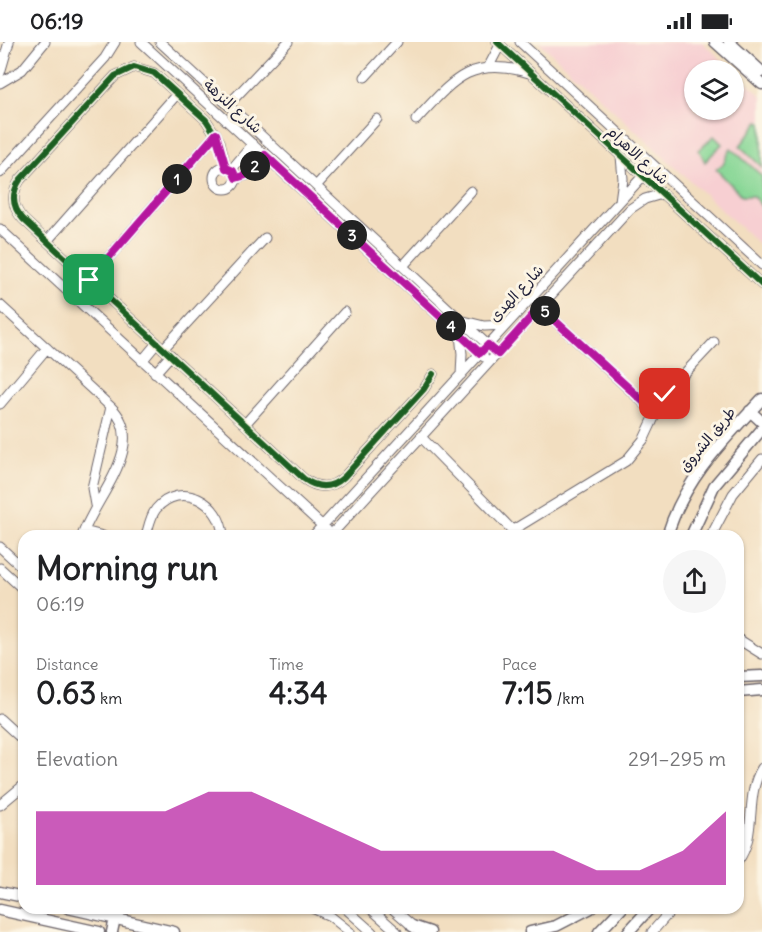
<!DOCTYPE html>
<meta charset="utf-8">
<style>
body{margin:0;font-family:Delius,"Playpen Sans Arabic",sans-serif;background:#f6f6f6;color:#202124;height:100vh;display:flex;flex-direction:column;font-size:22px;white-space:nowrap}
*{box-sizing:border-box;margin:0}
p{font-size:20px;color:#757577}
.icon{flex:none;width:33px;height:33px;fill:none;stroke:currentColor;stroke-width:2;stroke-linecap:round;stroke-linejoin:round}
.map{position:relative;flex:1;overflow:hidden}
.panel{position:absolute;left:18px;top:488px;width:726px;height:384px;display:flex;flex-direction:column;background:#fff;border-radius:18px;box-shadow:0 2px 4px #0004}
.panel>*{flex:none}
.fabs{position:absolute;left:684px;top:18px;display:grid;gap:12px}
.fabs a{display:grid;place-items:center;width:60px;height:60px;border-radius:50%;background:#fff;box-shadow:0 2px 4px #0004;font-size:30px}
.pin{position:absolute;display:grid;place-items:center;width:51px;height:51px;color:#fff;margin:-26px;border-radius:12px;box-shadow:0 3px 9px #0006}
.km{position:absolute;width:30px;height:30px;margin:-15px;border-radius:50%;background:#222;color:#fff;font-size:16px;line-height:30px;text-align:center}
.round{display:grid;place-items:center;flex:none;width:63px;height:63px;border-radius:32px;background:#f6f6f6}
.headline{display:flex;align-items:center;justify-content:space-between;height:102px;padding:0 18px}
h1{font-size:33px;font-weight:700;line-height:45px}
.metrics{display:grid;grid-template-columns:repeat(3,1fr);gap:9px;height:102px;padding:6px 18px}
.metrics div{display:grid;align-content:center}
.metrics b{font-size:30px;font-weight:700}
.metrics small{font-size:16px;font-weight:400}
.metrics p{font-size:16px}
.chart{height:168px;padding:12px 18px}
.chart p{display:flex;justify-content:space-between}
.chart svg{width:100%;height:108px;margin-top:6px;fill:#b5179e;opacity:.7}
.status{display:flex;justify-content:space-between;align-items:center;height:42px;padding:0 30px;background:#fff;direction:ltr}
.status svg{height:16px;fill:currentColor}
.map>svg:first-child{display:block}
.built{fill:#f7cfd2}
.green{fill:#88d796;stroke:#557c68;stroke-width:1.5}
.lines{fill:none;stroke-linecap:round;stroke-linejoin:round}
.minor-casing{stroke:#6b646a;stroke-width:11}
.tertiary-casing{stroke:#6b646a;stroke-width:13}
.minor{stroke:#fff;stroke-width:9}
.tertiary{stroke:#fff;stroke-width:10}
.cycleway-casing{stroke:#fcf5e5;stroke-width:10}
.cycleway{stroke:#1b5e20;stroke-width:6}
.route-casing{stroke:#fff;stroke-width:12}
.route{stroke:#b5179e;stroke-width:8}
.labels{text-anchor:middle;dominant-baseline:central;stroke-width:6;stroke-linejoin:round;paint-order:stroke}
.street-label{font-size:15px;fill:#22223b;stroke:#fcf5e5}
</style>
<div class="status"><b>06:19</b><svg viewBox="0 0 49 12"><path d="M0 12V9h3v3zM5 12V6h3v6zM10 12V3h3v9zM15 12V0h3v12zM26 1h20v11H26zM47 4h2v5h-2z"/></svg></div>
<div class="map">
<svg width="762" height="890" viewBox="0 0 762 890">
<rect width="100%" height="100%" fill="#fcf5e5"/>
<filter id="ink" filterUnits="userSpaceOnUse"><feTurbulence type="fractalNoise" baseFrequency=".0167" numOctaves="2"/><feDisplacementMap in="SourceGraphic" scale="12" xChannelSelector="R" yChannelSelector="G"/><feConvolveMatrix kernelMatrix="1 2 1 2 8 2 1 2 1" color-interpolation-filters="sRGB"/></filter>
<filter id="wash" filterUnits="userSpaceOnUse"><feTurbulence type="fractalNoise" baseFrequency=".008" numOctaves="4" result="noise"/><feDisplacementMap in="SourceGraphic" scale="24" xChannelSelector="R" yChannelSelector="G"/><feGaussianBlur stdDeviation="1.35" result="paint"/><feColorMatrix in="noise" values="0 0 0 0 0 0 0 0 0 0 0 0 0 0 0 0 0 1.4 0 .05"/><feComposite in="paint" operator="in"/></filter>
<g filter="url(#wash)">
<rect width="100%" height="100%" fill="#f2dec0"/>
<path class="built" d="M539,0H702L733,28H694V68H734V29L762,54V205Z"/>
<path class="green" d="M759,79L762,80V125L740,104Z
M714,94L722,102L705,120L699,108Z
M731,106L762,134V165L753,154H742L716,127L723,122Z"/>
</g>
<g filter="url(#ink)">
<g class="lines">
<g class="minor-casing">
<path id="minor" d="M141,0L484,315
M160,0L491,306
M497,0L762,243
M520,0L762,223
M489,24L500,3
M0,31L9,0
M365,35L397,0
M0,41L22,28L45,0
M228,63L288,0
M416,78C452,39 471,13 529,31
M214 136a11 11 0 1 1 22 0a11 11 0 1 1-22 0Z
M226,126L220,100L206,78L154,31L134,25L115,34L20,138C11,152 12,165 23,177L304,437C318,447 331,447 344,435L424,347L433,332
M231,128L253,102
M0,131L105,16L115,0
M236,136L247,133L265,113
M316,144L377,77
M620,159L623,137L621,114
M0,187L327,488
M47,199L177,52
M403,224L471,149
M89,238L216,92
M0,263L111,365C149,402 96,454 82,494
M540,265L655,371
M464,279L484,284L506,283
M460,292L462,312L461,333
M163,307L265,196
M142,319L157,301
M155,331L171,313
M0,362L47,306
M245,382L345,270
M421,395L518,494
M95,463L92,446L111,365
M513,488L626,419L644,397L665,352L714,300
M84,489L103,494
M146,494C149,484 150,475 156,467C181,438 221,460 223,494
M313,494L643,134
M330,494L630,167L645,157L662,152
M711,494L733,452L762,417
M0,505L24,527
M0,526L24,548
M738,597L762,612
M0,677L24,699
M0,763L24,743
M738,819C758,792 744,755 762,726
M312,866L330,874L350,890
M345,866L372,890
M370,866L397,890
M392,866L417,888
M652,890L673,866"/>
</g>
<g class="tertiary-casing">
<path id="tertiary" d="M715,0L762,42
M729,0L762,30
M750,369L762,380
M667,494C684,437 723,399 762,357
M691,494L714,444L762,387
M738,635L762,634
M738,650L762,648
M0,850L24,855
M68,866L174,890
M0,868L99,890
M412,884L430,890
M112,890L115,876
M530,890L556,884L591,866
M599,890L622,866
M628,890L650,866"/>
</g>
<use href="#minor" class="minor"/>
<use href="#tertiary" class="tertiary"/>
<g class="cycleway-casing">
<path id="cycleway" d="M497,0L762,243
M226,126L220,100L206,78L154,31L134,25L115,34L20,138C11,152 12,165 23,177L304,437C318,447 331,447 344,435L424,347L433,332"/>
</g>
<use href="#cycleway" class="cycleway"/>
</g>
</g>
<g class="lines" filter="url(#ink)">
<g class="route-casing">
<path id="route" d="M89,238L216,92L226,126L233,129L236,136L246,133L265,113L480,311L488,303L498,312L540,265L656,371L665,352"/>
</g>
<use href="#route" class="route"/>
</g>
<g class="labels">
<g class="street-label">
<text transform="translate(233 64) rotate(42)">شارع النزهة</text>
<text transform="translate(638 113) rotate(43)">شارع الاهرام</text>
<text transform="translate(516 251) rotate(-47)">شارع الهدى</text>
<text transform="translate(707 397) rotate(-50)">طريق الشروق</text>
</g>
</g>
</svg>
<div class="fabs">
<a><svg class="icon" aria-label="layers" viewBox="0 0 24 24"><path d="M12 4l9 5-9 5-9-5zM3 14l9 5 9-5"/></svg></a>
</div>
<div class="pin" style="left:89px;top:238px;background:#1e9e55"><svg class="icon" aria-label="arrive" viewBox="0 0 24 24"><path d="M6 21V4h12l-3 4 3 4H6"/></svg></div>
<div class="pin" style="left:665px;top:352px;background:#d93025"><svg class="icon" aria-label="check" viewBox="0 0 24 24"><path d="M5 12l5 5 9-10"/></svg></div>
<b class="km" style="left:177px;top:137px">1</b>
<b class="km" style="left:255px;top:124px">2</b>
<b class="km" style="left:352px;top:193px">3</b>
<b class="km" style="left:451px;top:284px">4</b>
<b class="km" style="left:545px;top:269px">5</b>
<section class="panel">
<div class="headline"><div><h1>Morning run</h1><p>06:19</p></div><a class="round"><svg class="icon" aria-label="share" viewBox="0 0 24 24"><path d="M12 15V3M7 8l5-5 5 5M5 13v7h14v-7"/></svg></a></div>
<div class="metrics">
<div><p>Distance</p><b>0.63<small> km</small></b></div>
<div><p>Time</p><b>4:34</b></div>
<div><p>Pace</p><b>7:15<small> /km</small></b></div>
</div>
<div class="chart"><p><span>Elevation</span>291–295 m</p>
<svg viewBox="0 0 160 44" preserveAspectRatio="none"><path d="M0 44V14L10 14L20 14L30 14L40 6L50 6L60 14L70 22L80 30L90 30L100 30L110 30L120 30L130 38L140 38L150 30L160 14V44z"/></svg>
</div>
</section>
</div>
